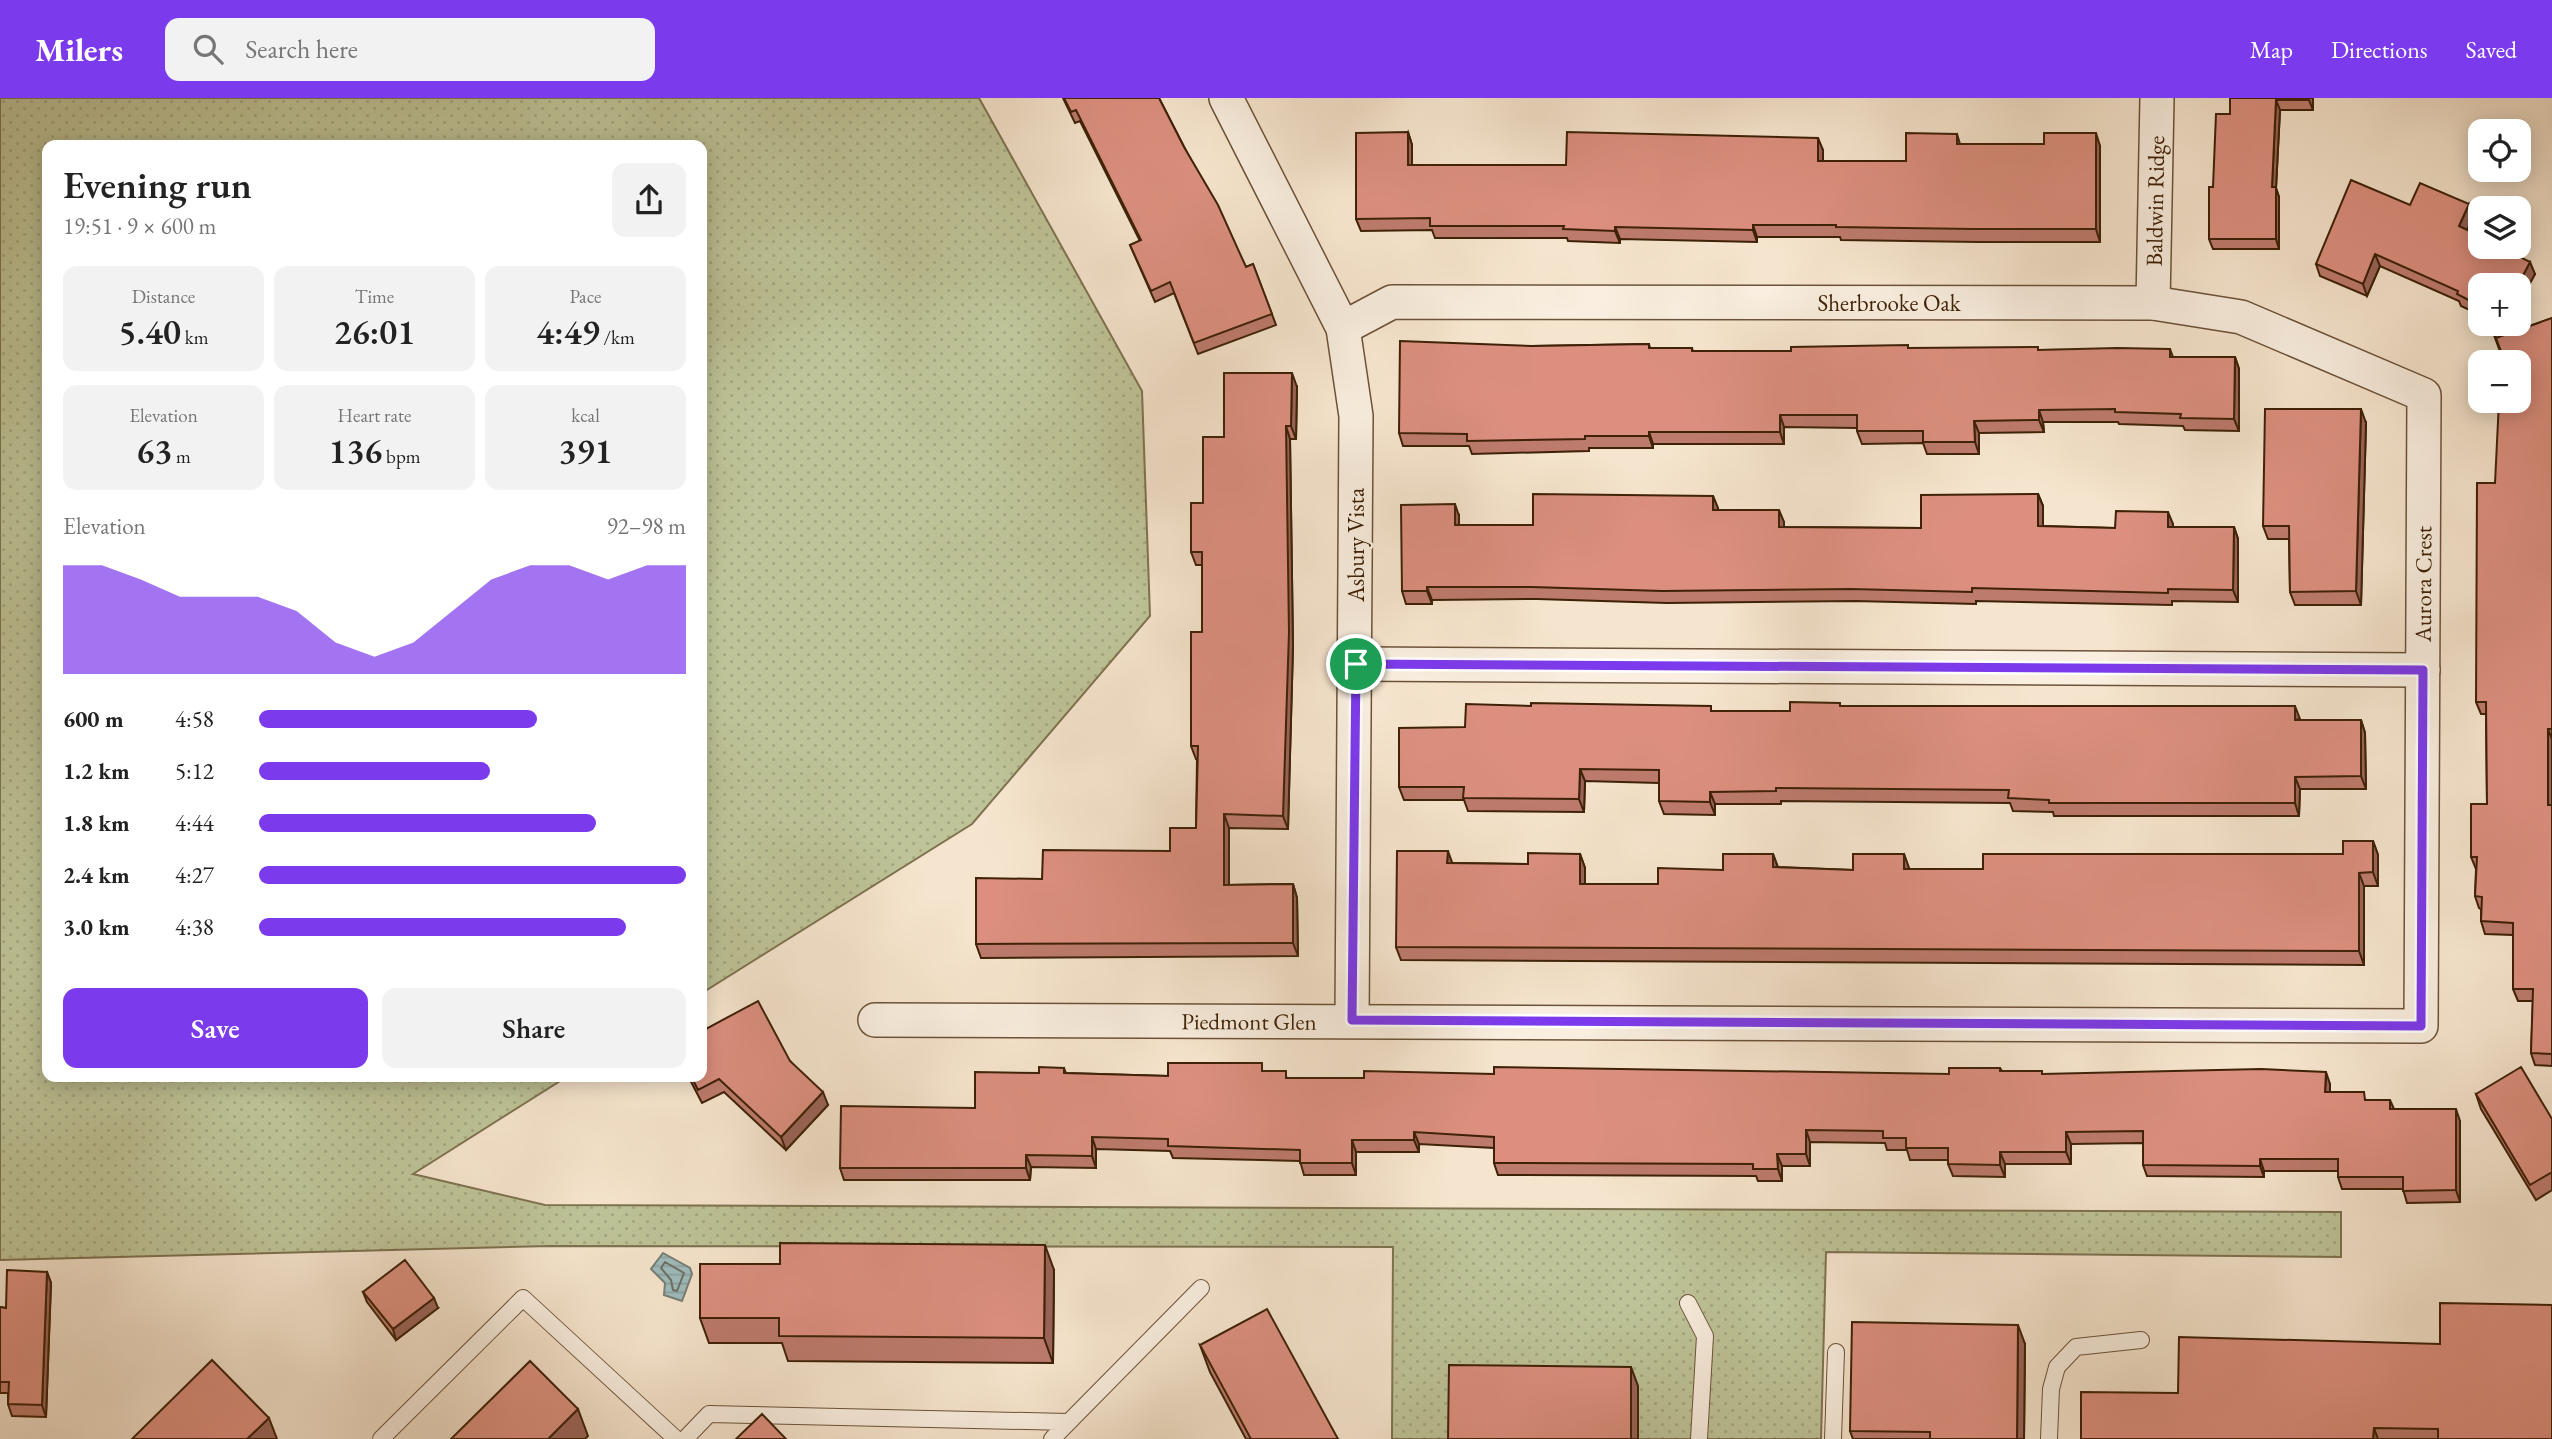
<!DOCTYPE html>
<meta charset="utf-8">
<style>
body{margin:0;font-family:"EB Garamond",serif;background:#f2f2f2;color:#222;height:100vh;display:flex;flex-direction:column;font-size:26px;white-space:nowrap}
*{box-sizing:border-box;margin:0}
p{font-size:23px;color:#767676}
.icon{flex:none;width:38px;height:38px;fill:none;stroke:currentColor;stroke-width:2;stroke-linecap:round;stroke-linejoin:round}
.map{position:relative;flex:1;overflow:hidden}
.drawer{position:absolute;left:42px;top:42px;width:665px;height:942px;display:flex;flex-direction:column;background:#fff;border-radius:14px;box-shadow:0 4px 18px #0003}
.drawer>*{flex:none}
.fabs{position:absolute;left:2468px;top:21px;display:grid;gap:14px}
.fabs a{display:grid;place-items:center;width:63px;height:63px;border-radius:14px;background:#fff;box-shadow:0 4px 18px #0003;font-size:35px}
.pin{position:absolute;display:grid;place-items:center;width:60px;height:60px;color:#fff;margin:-30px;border:4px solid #fff;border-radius:50%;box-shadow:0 2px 7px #0007}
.round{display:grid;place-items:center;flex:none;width:74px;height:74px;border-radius:14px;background:#f2f2f2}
.overview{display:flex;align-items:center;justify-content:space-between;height:119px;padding:0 21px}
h1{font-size:38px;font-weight:600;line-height:52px}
.figures{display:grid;grid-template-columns:repeat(3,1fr);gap:10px;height:119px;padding:7px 21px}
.figures div{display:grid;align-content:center;border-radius:14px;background:#f2f2f2;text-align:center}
.figures b{font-size:35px;font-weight:600}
.figures small{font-size:19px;font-weight:400}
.figures p{font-size:19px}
.chart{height:196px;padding:14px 21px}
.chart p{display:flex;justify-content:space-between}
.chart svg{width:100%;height:126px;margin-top:7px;fill:#7c3aed;opacity:.7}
.primary-button{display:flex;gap:14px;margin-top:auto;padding:14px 21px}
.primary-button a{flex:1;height:80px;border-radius:14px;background:#7c3aed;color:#fff;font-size:28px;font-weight:600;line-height:80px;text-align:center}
.primary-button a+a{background:#f2f2f2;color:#222}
ul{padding:0 21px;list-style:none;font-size:23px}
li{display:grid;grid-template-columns:112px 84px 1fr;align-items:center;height:52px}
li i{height:18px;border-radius:9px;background:#7c3aed}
header{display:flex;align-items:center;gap:42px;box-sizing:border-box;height:98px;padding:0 35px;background:#7c3aed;color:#fff}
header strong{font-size:33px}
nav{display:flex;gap:38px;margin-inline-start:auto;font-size:24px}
.search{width:490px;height:63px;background:#f2f2f2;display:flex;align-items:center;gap:18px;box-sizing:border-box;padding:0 24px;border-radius:14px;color:#767676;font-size:26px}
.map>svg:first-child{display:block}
.grass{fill:url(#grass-dots);stroke:#7e7250;stroke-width:2}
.water{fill:url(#water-rules);stroke:#787f75;stroke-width:2}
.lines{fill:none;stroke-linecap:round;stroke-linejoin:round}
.shore{stroke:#6e6f63;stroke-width:2}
.lane-casing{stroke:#6c5239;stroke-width:18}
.street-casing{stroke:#6c5239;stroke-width:36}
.lane{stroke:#f9eedf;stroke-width:16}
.street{stroke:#f9eedf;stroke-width:33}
.wall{fill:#bd7b6d;stroke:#3e2107;stroke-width:2}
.shaded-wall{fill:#9a6459;stroke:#3e2107;stroke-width:2}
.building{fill:#dc8f7f;stroke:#3e2107;stroke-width:2}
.route-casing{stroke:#fff;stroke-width:14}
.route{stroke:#7c3aed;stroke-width:9}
.labels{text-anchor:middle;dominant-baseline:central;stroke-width:5;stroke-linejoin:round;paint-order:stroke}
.street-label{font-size:23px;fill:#3e2107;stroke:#f9eedf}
</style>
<header>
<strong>Milers</strong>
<div class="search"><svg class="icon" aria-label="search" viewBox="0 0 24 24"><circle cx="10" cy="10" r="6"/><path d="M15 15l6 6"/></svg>Search here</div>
<nav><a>Map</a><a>Directions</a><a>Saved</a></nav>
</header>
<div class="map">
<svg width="2552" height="1341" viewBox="0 0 2552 1341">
<defs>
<pattern id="grass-dots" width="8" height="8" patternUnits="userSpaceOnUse" patternTransform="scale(1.75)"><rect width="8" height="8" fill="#bec498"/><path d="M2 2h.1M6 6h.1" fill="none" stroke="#a4a882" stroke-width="1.8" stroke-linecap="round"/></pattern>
<pattern id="water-rules" width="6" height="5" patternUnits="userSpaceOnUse" patternTransform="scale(1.75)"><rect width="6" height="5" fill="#9ebdbf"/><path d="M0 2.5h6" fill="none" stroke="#89a2a3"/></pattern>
</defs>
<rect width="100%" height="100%" fill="#f6e5ce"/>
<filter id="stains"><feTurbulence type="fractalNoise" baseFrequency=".00286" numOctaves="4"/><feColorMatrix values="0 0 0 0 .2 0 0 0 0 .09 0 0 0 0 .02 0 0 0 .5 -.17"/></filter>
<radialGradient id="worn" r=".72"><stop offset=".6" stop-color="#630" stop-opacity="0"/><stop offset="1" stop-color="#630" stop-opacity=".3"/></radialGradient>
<path class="grass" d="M0,0H979L1142,293L1150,518L972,726L702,895V47H47V978H568L413,1076L545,1107L2341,1114V1159L1826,1154L1821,1341H1392L1393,1149L549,1148L0,1162Z"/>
<path class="water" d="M663,1155L690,1170L692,1176L682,1203L664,1197L665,1185L651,1171Z"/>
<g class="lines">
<path class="shore" d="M665,1164L684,1175L677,1193L673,1192L671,1182L661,1170Z"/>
<g class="lane-casing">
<path id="lane" d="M1688,1205L1705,1238L1699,1341
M381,1341L523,1200L676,1341
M685,1341L709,1316L1068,1324
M1052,1341L1201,1190
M1833,1341L1836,1254
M2049,1341L2051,1291L2057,1269L2076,1249L2141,1242"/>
</g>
<g class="street-casing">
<g id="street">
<path d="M1226,0L1343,230L1356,318L1352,922"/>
<path id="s1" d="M2153,205L2157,0"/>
<path d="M1356,566L2423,572"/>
<path id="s2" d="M875,922L2421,928L2424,297L2241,219L2153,205L1392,204L1343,230"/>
</g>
</g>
<use href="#lane" class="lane"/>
<use href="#street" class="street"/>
</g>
<path class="wall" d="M1063,0H1159L1246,169L1253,166L1276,227L1198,256L1174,195L1155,204L1130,147L1140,143L1080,23L1075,25Z
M2230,0H2313V12H2280L2276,90L2279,99V151H2213L2209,141L2213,89L2230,16Z
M1408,34L1412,47V67H1566L1823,52V63H1906L1957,36L1960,46L2100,48V144H1978L1841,142L1840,139H1757V144L1620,141V145L1568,143L1567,140H1435L1432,132L1361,133L1356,121Z
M2469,106L2473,118L2467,132L2535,176L2518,207V187H2480V217L2461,208L2459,203L2380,168L2367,198L2320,178L2316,166L2410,107Z
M2552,220V968L2535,967L2531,955L2533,903H2518L2513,891V837L2485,836L2481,823V811L2479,810L2475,798L2476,771L2471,759L2487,706L2486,616H2481L2476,604L2495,385L2518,303L2490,226H2509L2502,238Z
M1649,246L1650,250H1692L1693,253H1791L1909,250L2039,252L2170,251L2173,259H2235L2239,271V333L2185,332L2183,328L2119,326L2118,324H2043L2044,334L1979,335V356H1927L1923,345L1862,346L1857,333V330L1784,329V346H1653V350H1589V353L1472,356L1469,348H1403L1399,335L1532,248Z
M1297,289L1296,341H1290L1293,548L1288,731L1229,730V787L1293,786L1297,800L1298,858L981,860L976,846L1042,781L1170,753L1196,730L1197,661H1196L1191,648L1202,534V467H1196L1191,454L1203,405L1224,339Z
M2366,325L2361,507H2295L2290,494L2289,441H2268L2263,428Z
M2038,396L2043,408V428L2115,430L2173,426V429H2234L2238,441V504L2172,503V507L1976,503V506L1855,503L1667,505L1537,501L1432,502V506H1406L1402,493L1459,418V427H1533L1713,398L1718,412L1784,424V429L1921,430Z
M1842,608L2300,622H2361L2365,635L2366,691H2300L2299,718H2054L2053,714L2013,713L2010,705L1781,703V706H1715V717L1664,716L1659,703V685L1585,683L1584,714L1468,713L1464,702H1404L1399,689L1465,629L1713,613H1790Z
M2373,743L2378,757V788H2364V867L1401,862L1396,849L1452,765L1528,766L1580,756L1585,770V786H1658L1723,772L1773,756L1778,769L1853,772L1904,756L1909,771H1983L2343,756Z
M790,963L828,1007L786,1052L724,994L702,1005L688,978H702Z
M1064,970L1066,975L1168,978L1265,973L1288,980H1364L1494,976H1949L2000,970L2002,973L2043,976L2330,986V994L2367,1002H2390L2394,1011L2460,1023V1104L2407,1105L2403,1091H2342L2338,1079V1073H2264V1079L2147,1078L2143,1067V1045L2071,1046V1066H2005V1079L1953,1078L1948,1066V1062H1910L1907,1052H1887L1885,1045L1810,1044V1068H1782V1083H1758L1756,1078L1498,1077L1494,1065V1050L1419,1046V1054H1356V1077H1304L1300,1063L1173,1060L1170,1053L1096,1051V1070L1031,1069L1030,1082H844L840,1070L975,1010L1039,975Z
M2476,996L2552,1021V1092L2536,1102L2481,1011Z
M1054,1172L1053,1265L788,1263L782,1245H709L700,1220Z
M47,1174L51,1185L46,1319L12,1318L8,1306V1295H0V1209L6,1210Z
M363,1194L438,1210L396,1242L367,1204Z
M2025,1246L2024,1341H1853L1850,1333Z
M1200,1247L1338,1341H1246L1210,1274Z
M2178,1295L2552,1341H2081Z"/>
<path class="shaded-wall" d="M2309,0H2313V12L2309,2Z
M2276,2L2280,12L2276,90L2279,99V151L2276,141L2272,89Z
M1408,34L1412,47V79L1408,67Z
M2096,35L2100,48V144L2096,131Z
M1818,40L1823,52V75L1818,63Z
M2469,106L2473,118L2464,140L2459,128Z
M1753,127L1757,139V144L1753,132Z
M1615,129L1620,141V145L1615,133Z
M2375,156L2380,168L2367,198L2363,186Z
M2530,164L2535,176L2518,207V187Z
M2498,226H2509L2498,246L2494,234Z
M2235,259L2239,271V333L2234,321Z
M1292,275L1297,289L1296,341L1291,328Z
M2361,311L2366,325L2361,507L2356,493Z
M2039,312L2043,324L2044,334L2039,322Z
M1780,317L1784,329V346L1780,334Z
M1974,323L1979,335V356L1975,344Z
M1286,328L1290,341L1293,548L1288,731L1283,718Z
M1649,334L1653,346V350L1649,338Z
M2038,396L2043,408V441L2038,428Z
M1713,398L1718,410L1717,424L1713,412Z
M1455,406L1459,418V440L1455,427Z
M1779,412L1784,424V441L1779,429Z
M2168,414L2173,426V441L2168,429Z
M2234,429L2238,441V504L2233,492Z
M1427,489L1432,502V506L1427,493Z
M2295,608L2300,621L2295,622Z
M2361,622L2365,635L2366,691L2361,678Z
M2548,631L2552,641V717L2548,707Z
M1580,671L1585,683L1584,714L1579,701Z
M2295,679L2300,691L2299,718L2295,705Z
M1710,694L1715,706V717L1710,704Z
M1224,716L1229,730V800L1224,787Z
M2373,743L2378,757V788L2373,774Z
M1448,753L1453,767L1447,765Z
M1580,756L1585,770V800L1580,786Z
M1773,756L1778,770L1773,769Z
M1904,756L1909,770V785L1904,771Z
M2359,775L2364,788V867L2359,853Z
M1293,786L1297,800L1298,858L1293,845Z
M2326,974L2330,986V1006L2325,994Z
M823,994L828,1007L786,1052L781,1039Z
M2456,1011L2460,1023V1104L2456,1092Z
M1806,1032L1810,1044V1068L1806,1056Z
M1414,1034L1419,1046V1054L1414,1042Z
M2066,1034L2071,1046V1066L2066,1054Z
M1092,1039L1096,1051V1070L1092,1058Z
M1352,1042L1356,1054V1077L1352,1065Z
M2000,1054L2005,1066V1079L2000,1067Z
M1777,1056L1782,1068V1083L1778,1071Z
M1026,1057L1031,1069L1030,1082L1026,1070Z
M2260,1061L2264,1073V1079L2260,1068Z
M1045,1147L1054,1172L1053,1265L1044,1240Z
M47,1174L51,1185L46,1319L42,1307Z
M434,1200L438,1210L396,1242L393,1231Z
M2018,1227L2025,1246L2024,1341H2017Z
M1631,1269L1638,1288V1341H1631Z
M578,1311L588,1338L585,1341H548Z
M269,1320L277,1341H247Z
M2374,1330L2378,1341H2373Z"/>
<path class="building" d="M1064,0H1159L1184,49L1218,107L1246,169L1253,166L1272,216L1194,245L1170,184L1151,193L1130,147L1141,142L1076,12L1071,14Z
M2230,0H2309V2H2276L2272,89H2276V141H2209V89H2213L2216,16H2230Z
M1408,34V67H1566L1567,34L1818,40V63H1906V35L1957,36V46H2044V35H2096V131H1973L1836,129V127H1753V132L1615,129V133L1563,131L1564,128H1430V120L1356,121V35Z
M2351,82L2410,107L2420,85L2469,106L2459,128L2480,138V149H2500L2530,164L2518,187H2480V208L2457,196L2458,193L2375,156L2363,186L2316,166Z
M2552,220V631H2548V707H2552V956L2531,955L2533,891H2513V825L2481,823L2482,799L2475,798L2477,759H2471V706H2487L2486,604H2476L2477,385H2495L2499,303H2518V264H2505L2496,240Z
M2490,226H2498L2494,234Z
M1400,243L1532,248L1649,246V250H1692V253H1791V249L1908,247V250L2038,249V252L2117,250L2170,251V259H2235L2234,321L2180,320L2181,316L2115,314V311L2039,312V322L1974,323L1975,344H1923V333H1857V317H1780V334H1649V338H1585V341L1467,343V336L1399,335Z
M1224,275H1292L1291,328H1286L1289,534L1283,718L1224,716V787L1293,786V845L976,846V780L1042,781L1043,752L1170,753V730H1196L1198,648H1191V534H1202V454H1191V405H1203V339H1224Z
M2265,311H2361L2356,493L2290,494L2289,428H2263Z
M1533,396L1713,398V412H1779V429L1921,430V397L2038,396V428L2115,430L2116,413L2168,414V429H2234L2233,492L2168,491V495L1972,490V494L1851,491L1662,493L1532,489H1427V493H1402L1401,407L1455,406V427H1533Z
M1790,604L1840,605V608H2295V622H2361V678L2295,679V705H2049V702L2008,700L2009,692L1776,690V693L1710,694V704L1659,703V672L1580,671L1579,701L1463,700L1464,689H1399V630L1465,629L1466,606L1531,608V605L1711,608V613H1790Z
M2343,743H2373V774L2359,775V853L1396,849L1397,753H1448L1447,765L1528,766V755L1580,756V786H1658V770L1723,772V756H1773V769L1853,772V756H1904V771H1983V756H2343Z
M758,903L790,963L823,994L781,1039L719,981L698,992L691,978H702V933Z
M1168,965H1262V973H1286V980H1364V973L1494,976V969L1949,976V970H2000V973H2042V976L2261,971L2326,974L2325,994H2364L2365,1002H2390V1011H2456V1092L2403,1093V1079H2338V1061H2260V1068L2143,1067V1033L2066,1034V1054H2000V1067L1948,1066V1050H1906V1040H1883V1033L1806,1032V1056H1777L1778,1071H1753V1066L1494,1065V1039L1414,1034V1042H1352V1065H1300V1052L1168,1048V1041L1092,1039V1058L1026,1057V1070H840L841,1008L975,1010V974L1039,975V969L1064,970V975L1168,978Z
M2521,969L2552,1021V1074L2530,1087L2476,996Z
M780,1145L1045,1147L1044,1240L779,1238V1220H700V1166H780Z
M405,1162L434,1200L393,1231L363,1194Z
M7,1172L47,1174L42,1307L8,1306L9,1284H0V1209L6,1210Z
M2440,1205L2552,1207V1341H2438V1331L2374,1330L2373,1341H2081V1294L2178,1295L2179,1239L2440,1246Z
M1267,1211L1338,1341H1251L1200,1247Z
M1852,1224L2018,1227L2017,1341H1930V1334L1850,1333Z
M212,1262L269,1320L247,1341H132Z
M530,1263L578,1311L548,1341H451Z
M1449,1267L1631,1269V1341H1448Z
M762,1316L786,1341H736Z"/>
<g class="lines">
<g class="route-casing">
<path id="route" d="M1356,566L2423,572L2421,928L1352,922Z"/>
</g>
<use href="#route" class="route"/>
</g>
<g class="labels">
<g class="street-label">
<text stroke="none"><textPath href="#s1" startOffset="102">Baldwin Ridge</textPath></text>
<text x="1889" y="205">Sherbrooke Oak</text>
<text transform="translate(1356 447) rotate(-90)">Asbury Vista</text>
<text stroke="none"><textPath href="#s2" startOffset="1988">Aurora Crest</textPath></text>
<text stroke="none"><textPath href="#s2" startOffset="374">Piedmont Glen</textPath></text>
</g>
</g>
<rect width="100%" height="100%" filter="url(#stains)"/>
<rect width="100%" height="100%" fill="url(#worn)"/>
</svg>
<div class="fabs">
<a><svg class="icon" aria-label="locate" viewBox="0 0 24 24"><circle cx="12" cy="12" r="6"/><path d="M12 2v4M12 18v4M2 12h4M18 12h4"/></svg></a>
<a><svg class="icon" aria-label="layers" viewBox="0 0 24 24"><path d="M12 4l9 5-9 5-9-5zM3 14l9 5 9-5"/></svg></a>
<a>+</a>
<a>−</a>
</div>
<div class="pin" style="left:1356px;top:566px;background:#1e9e55"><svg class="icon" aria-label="arrive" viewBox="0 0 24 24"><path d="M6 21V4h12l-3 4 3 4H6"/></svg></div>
<section class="drawer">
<div class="overview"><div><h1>Evening run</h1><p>19:51 · 9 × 600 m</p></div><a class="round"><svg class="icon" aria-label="share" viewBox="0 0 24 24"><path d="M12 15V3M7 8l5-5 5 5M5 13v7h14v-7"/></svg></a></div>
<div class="figures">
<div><p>Distance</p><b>5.40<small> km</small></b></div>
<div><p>Time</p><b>26:01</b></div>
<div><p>Pace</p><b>4:49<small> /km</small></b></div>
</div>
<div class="figures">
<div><p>Elevation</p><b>63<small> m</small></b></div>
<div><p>Heart rate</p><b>136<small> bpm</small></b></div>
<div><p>kcal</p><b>391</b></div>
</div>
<div class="chart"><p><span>Elevation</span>92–98 m</p>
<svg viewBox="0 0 160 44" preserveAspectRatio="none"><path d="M0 44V6L10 6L20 11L30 17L40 17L50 17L60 22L70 33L80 38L90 33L100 22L110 11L120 6L130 6L140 11L150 6L160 6V44z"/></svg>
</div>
<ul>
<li><b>600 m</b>4:58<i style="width:65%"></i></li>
<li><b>1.2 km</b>5:12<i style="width:54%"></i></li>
<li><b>1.8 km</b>4:44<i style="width:79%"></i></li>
<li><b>2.4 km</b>4:27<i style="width:100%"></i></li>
<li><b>3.0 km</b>4:38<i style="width:86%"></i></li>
</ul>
<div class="primary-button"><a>Save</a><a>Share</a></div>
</section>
</div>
